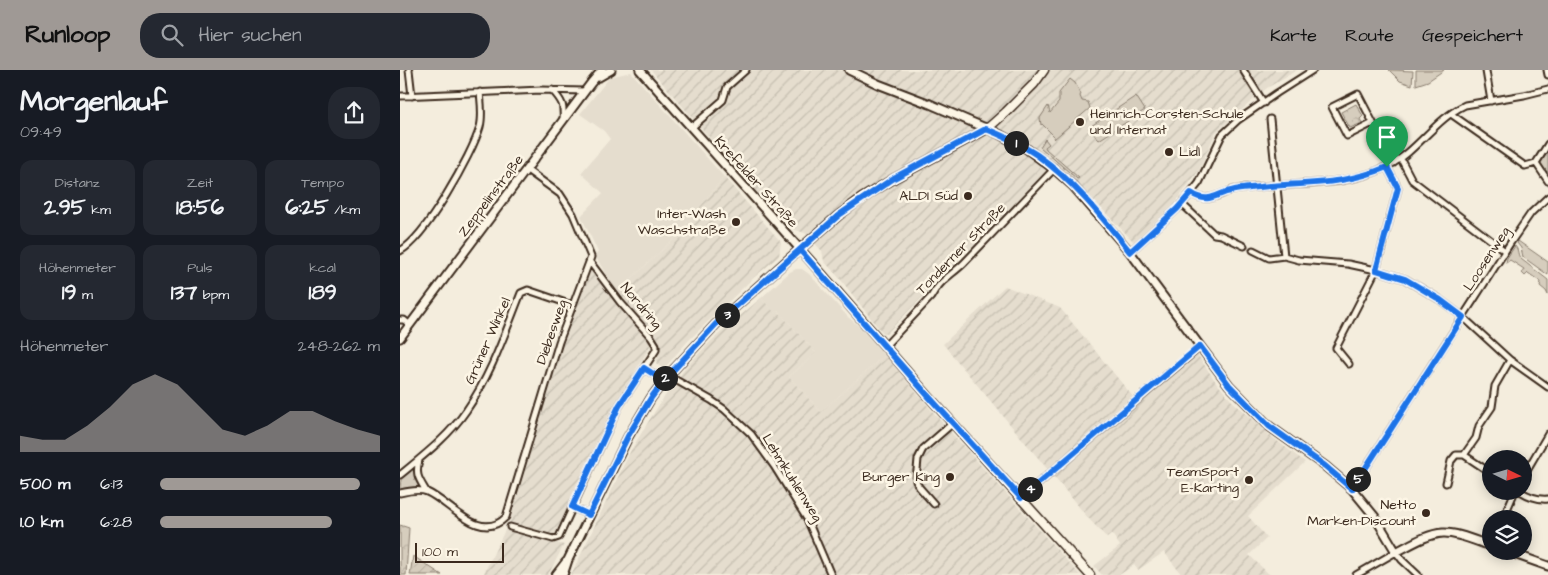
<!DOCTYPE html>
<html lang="de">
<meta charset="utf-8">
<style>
body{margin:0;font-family:"Architects Daughter",sans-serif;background:#242831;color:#f1f3f6;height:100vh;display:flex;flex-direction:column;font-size:19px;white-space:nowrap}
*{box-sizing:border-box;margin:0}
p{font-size:16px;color:#9ea1a6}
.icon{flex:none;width:28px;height:28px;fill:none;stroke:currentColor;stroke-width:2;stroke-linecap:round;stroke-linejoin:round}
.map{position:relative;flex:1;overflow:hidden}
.side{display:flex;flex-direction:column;background:#171b24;width:400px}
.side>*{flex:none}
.needle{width:32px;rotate:95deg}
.tools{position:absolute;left:1082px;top:380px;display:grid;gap:10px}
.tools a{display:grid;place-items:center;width:50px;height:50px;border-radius:50%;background:#171b24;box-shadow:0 2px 12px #0003;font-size:25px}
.scale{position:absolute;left:15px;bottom:12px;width:89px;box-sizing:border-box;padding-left:5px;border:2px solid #3b2a1e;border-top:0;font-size:14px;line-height:18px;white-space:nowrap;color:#3b2a1e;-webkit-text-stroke:4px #fcf5e5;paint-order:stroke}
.pin{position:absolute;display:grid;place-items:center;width:42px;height:42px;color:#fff;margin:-51px -21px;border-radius:50% 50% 50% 0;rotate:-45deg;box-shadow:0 0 5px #0007}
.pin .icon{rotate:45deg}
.km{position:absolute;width:25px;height:25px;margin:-12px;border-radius:50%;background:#222;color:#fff;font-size:14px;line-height:25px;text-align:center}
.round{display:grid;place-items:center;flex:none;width:52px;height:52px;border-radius:20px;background:#242831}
.overview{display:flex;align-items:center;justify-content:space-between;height:85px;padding:0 20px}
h1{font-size:28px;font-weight:700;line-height:38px}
.stats{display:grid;grid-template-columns:repeat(3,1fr);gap:8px;height:85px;padding:5px 20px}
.stats div{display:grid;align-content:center;border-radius:12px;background:#242831;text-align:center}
.stats b{font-size:21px;font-weight:700}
.stats small{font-size:14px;font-weight:400}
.stats p{font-size:14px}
.chart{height:140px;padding:10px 20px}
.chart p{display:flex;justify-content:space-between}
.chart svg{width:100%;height:90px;margin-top:5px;fill:#9f9995;opacity:.7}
ul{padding:0 20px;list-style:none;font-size:16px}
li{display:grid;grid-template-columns:80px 60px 1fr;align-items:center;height:38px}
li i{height:12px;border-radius:6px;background:#9f9995}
header{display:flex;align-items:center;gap:30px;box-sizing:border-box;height:70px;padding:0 25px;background:#9f9995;color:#111}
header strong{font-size:24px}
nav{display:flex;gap:28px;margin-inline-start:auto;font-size:18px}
.search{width:350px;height:45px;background:#242831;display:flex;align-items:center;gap:12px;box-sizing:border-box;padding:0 18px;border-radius:20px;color:#9ea1a6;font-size:19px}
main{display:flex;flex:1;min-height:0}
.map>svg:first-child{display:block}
.built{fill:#e5ddce}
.industrial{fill:url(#industrial-furrows)}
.grass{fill:#d6cdbd;stroke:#887c6e}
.forest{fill:url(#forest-crowns);stroke:#887c6e}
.garden{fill:url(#garden-furrows);stroke:#887c6e}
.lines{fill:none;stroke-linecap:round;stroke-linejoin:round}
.street-casing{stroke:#3b2a1e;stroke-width:9}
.secondary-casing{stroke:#3b2a1e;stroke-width:11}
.primary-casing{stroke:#3b2a1e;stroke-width:11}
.street{stroke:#fcf5e5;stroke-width:5}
.secondary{stroke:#fcf5e5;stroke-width:7}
.primary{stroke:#fcf5e5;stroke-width:8}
.route-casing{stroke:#fff;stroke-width:10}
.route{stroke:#1a73e8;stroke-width:6}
.poi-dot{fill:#3b2a1e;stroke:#fcf5e5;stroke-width:2}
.labels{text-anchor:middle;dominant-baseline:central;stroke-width:5;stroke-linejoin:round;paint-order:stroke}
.poi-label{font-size:14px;fill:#3b2a1e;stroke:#fcf5e5;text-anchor:end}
.street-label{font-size:14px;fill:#3b2a1e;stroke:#fcf5e5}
</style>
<header>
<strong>Runloop</strong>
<div class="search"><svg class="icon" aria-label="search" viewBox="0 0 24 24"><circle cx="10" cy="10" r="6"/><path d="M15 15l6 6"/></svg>Hier suchen</div>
<nav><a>Karte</a><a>Route</a><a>Gespeichert</a></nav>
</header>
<main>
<section class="side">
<div class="overview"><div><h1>Morgenlauf</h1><p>09:49</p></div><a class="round"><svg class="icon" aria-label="share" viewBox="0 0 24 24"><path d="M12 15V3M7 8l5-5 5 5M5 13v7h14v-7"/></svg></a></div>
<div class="stats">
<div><p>Distanz</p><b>2.95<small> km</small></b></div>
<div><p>Zeit</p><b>18:56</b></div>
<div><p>Tempo</p><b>6:25<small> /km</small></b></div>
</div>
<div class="stats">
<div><p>Höhenmeter</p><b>19<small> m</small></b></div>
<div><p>Puls</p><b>137<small> bpm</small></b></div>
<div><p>kcal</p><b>189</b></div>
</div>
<div class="chart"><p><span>Höhenmeter</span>248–262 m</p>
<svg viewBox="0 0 160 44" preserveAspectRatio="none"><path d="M0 44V36L10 38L20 38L30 31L40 22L50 11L60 6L70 11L80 22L90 33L100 36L110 31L120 24L130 24L140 29L150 33L160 36V44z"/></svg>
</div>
<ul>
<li><b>500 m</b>6:13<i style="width:91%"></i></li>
<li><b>1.0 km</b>6:28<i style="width:78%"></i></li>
</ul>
</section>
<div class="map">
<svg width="1148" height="505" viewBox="0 0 1148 505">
<defs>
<pattern id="industrial-furrows" width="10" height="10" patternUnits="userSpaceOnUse" patternTransform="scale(1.25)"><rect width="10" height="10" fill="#e5ddce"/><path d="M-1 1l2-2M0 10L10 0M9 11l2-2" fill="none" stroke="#c5beb0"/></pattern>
<pattern id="forest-crowns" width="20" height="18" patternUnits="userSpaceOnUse" patternTransform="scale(1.25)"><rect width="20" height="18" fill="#d6cdbd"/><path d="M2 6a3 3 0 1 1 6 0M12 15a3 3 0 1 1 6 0" fill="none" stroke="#b9b0a2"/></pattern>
<pattern id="garden-furrows" width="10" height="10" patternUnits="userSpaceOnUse" patternTransform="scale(1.25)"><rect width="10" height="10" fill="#d6cdbd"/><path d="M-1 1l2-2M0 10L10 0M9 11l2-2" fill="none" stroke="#b9b0a2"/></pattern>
</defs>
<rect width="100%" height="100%" fill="#f4eddd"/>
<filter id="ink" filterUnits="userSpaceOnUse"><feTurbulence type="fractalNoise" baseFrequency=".02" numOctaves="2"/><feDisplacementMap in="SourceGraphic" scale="10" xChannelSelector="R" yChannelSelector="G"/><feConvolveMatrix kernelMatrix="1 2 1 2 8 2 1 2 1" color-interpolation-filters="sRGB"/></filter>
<g filter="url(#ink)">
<path class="built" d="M231,2L324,107L276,167L217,222L195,186L198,182L181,146L203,123L181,103L210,69L204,61L180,44L210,7Z
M396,199H402L409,204L448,247L459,256L485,285L421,342L389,307L416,283L378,241L375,244L361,228L390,202Z"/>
<path class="industrial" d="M251,0H897L867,18L816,62L799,100L774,135L734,172L699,136L653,94L486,264H484L476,255L441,210L424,191L422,181L405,163L393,159L363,129Z
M324,107L381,172L379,186L351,210L288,271L263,299L256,293L260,280L259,274L254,264L217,222L276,167Z
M191,200L217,236L249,271L250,277L214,335L156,465L151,466L111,454L110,452L162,273Z
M605,216L660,238L739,334L797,284L816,312L831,330L868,364L905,392L848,446L867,468L849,485L870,505H782L764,482L738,500L734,495L719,505H702L694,496L720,476L712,464L707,468L689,449L543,274Z
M361,228L375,243L378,241L416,283L389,307L421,342L485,285L539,349L680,505H171L231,380L260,333L286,297L311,271Z
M106,458L164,475L148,505H88L84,503Z"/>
<path class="grass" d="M989,0L1013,1L1012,15L1000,11Z
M1016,0H1044L1028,11L1016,15Z
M670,9L675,13L681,24L680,26L682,31L688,32L690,38L654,69L653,68L654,66L642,54L641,55L640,48L648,36L650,43L659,32V23Z
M736,26L745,40L699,70L688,58Z
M645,69L649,74L645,77L646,79L679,108L677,109L640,77Z
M1148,79V101L1146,103L1139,93Z
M1118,171L1148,192V205L1123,187L1121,178L1117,173Z
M1115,176C1119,180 1117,185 1121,189L1148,210V225L1146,221L1140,216L1141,212L1128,203L1125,206L1122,203L1124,199L1110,190L1106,193L1107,188Z
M12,399H14L17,411L20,417L19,419L7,418L0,420L1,409Z"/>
<path class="forest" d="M956,34L963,46L960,49L962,53L950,58L941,42Z
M0,455L9,458L6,505H0Z"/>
<path class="garden" d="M13,486L42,505H10Z"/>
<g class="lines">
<g class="street-casing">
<path id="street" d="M9,0L12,26
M843,0L864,33
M1147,0L1148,5
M1086,1L1091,31
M152,20C163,32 164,35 163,51
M0,26L141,20L185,21
M1051,44L1125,96L1136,93L1148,111
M870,49L884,186
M973,53L947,66L932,37L958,24L994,93
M291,58L323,30L327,17L346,0
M1001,89L1012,110L1105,181
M1136,93L1148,74
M791,123C797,127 802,129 809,128C816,127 823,123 830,121C836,119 843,119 849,118C895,112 945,118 988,96C1018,81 1034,50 1065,35L1124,25L1148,19
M782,134L814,164L821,165L844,176
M853,180L869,188L884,186L899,190L948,194L976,200L1005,209L1039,229L1063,247L1110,290L1148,317
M0,181C25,168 72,85 80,57C83,46 81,33 80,22
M730,182L777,139L791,123L799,113L822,65L838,50L877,23L913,0
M0,250H4L10,255
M485,276L531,227C539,211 552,205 564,193L654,99
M949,294L936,278L976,200L998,118L987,97
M244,298L258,307L274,309L311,330L324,339L351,364L374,396L407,449L431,505
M1064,385L1076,368L1079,356L1092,337L1095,316L1110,290
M19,390C15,405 19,409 26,421
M0,405C23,386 49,366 66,341C91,305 105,263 121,223L128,220L172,235
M1124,405L1148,364
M1046,413L1051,391L1056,385H1064L1091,403
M952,419L1111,172L1131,143L1148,127
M1120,421C1128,426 1139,430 1148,429
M0,423C8,421 20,419 27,422C50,432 80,474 106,447L159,272L191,187L173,144L160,124L127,100
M621,428L800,277
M534,434L519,417L516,411L518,389L523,379L553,353
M172,437L189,445
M1103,449L1115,421
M110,457L153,469L159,467L219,336L256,280V275L251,267L220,232L190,192
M956,505L996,482L1002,490L1018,505"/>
</g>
<g class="secondary-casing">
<path id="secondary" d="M449,0L478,14L530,34L597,63L627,79L654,99L673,116L730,182L829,315L869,356L925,396L952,419L975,447L996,482C1010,475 1027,464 1043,463C1057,462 1078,472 1091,476
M199,7L211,0
M0,268L191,13L202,0
M1106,481L1148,496
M156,505L166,492
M163,505L168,490L228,367L251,328L266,308L316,254L400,179L240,0"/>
</g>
<g class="primary-casing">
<path id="primary" d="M644,0L634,14L606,42L587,59L495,108L462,128L439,145L400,179L530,328L690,505"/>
</g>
<use href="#street" class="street"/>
<use href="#secondary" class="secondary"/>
<use href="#primary" class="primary"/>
</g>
</g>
<g class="lines" filter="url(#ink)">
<g class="route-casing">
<path id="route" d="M987,97C941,117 898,112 850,118C844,119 837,119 831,121C823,122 816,127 809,128C802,129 797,127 791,123L777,139L730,182C703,148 673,110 637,85C622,75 604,66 586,59L494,108L439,145L316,254L266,308L258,307L244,298L219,336L172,437L189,445L228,366L251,328L266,308L316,254L400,180L530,328L621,428L800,276L829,315L869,356L925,396L952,419L1063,247L1039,229L1005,209L976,200L998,118L987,97"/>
</g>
<use href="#route" class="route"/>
</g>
<g class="poi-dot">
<circle cx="680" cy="52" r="5"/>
<circle cx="769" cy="82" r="5"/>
<circle cx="568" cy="126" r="5"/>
<circle cx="336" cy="152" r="5"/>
<circle cx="550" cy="407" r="5"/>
<circle cx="849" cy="410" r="5"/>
<circle cx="1026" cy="443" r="5"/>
</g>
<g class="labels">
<g class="poi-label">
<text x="690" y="44" text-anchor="start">Heinrich-Corsten-Schule<tspan x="690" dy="16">und Internat</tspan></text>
<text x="779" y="82" text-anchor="start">Lidl</text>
<text x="558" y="126">ALDI Süd</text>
<text x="326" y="144">Inter-Wash<tspan x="326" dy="16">Waschstraße</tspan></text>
<text x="839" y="402">TeamSport<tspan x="839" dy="16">E-Karting</tspan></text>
<text x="540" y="407">Burger King</text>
<text x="1016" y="435">Netto<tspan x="1016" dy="16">Marken-Discount</tspan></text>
</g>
<g class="street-label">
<text transform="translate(356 112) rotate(48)">Krefelder Straße</text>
<text transform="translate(91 126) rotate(-53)">Zeppelinstraße</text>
<text transform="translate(561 179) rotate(-46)">Tonderner Straße</text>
<text transform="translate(1087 189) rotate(-57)">Loosenweg</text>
<text transform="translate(241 236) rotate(50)">Nordring</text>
<text transform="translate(152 262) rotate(-71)">Diebesweg</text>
<text transform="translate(88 271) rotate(-66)">Grüner Winkel</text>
<text transform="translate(392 408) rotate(58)">Lehmkuhlenweg</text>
</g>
</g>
</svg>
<div class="tools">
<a><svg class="needle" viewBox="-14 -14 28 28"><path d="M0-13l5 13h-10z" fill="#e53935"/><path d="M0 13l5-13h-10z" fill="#9ea1a6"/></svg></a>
<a><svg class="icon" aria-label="layers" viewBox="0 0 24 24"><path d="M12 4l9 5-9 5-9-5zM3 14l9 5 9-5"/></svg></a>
</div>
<div class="scale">100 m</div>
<div class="pin" style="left:987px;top:97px;background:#1e9e55"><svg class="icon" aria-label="arrive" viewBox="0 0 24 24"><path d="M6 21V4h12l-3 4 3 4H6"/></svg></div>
<b class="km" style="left:616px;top:73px">1</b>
<b class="km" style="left:265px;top:308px">2</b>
<b class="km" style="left:327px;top:245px">3</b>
<b class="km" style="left:630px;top:419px">4</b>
<b class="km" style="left:958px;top:409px">5</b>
</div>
</main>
